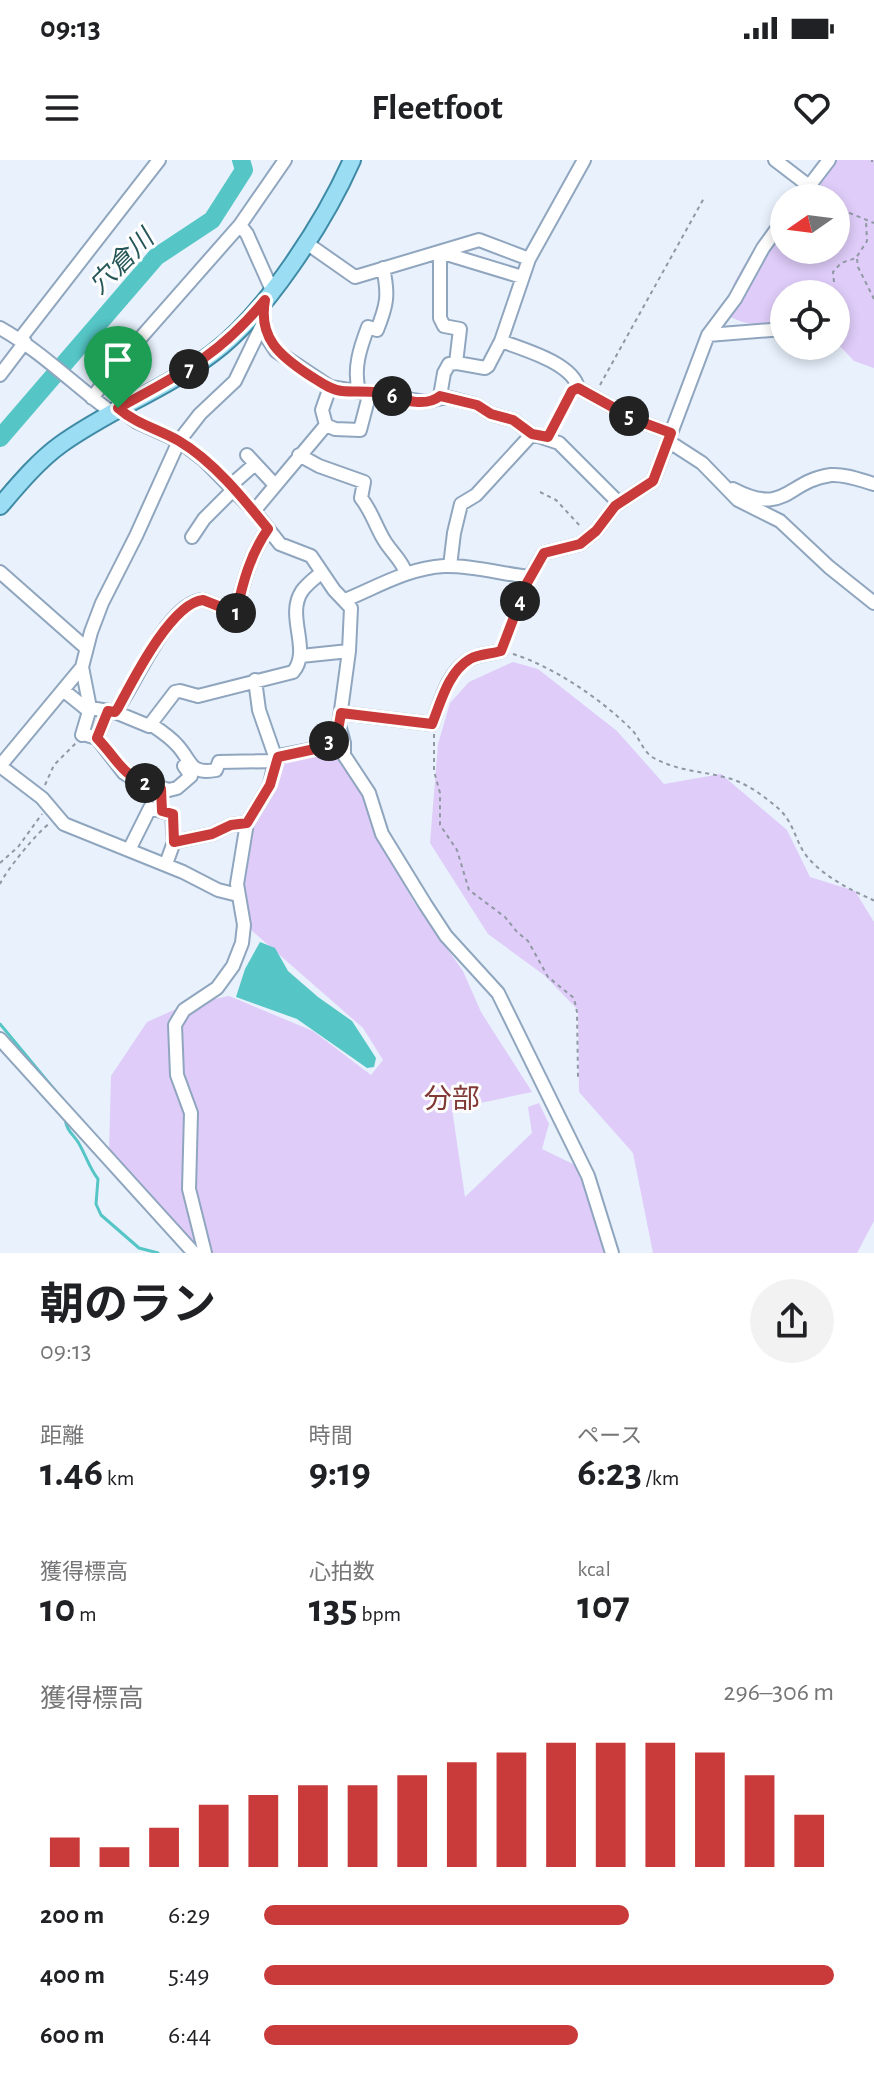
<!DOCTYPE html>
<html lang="ja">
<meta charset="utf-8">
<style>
body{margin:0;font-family:"Alegreya Sans","Noto Sans JP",sans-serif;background:#f2f2f2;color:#202124;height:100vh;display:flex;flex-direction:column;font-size:30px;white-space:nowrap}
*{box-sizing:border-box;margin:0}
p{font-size:26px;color:#757577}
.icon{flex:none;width:44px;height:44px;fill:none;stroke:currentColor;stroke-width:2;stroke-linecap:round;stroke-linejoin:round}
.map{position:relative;height:1093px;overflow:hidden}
.drawer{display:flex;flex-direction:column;background:#fff;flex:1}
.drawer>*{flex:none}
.needle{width:52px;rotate:256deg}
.buttons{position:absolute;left:770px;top:24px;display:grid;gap:16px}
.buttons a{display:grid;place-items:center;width:80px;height:80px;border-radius:50%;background:#fff;box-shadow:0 4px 12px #0003;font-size:40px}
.pin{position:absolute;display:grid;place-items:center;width:68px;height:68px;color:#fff;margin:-82px -34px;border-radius:50% 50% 50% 0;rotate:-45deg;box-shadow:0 0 8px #0007}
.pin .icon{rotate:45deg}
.km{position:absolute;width:40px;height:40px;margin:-20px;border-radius:50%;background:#222;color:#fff;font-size:22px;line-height:40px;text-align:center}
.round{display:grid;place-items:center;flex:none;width:84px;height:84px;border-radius:42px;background:#f2f2f2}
.overview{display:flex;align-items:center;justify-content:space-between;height:136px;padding:0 40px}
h1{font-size:44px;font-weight:700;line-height:60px}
.stats{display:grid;grid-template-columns:repeat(3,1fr);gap:12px;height:136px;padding:8px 40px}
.stats div{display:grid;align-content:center}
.stats b{font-size:40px;font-weight:700}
.stats small{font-size:22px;font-weight:400}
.stats p{font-size:22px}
.chart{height:224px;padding:16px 40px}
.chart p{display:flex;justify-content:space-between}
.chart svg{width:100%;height:144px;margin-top:8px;stroke:#c93a3a;stroke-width:6}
ul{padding:0 40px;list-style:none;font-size:26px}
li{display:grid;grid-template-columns:128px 96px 1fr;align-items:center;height:60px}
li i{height:20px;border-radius:10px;background:#c93a3a}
.status{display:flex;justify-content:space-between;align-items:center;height:56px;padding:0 40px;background:#fff;direction:ltr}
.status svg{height:22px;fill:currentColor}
header{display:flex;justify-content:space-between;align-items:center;height:104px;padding:0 40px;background:#fff;font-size:36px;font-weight:700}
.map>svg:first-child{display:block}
.green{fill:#dfccf9}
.water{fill:#55c5c6}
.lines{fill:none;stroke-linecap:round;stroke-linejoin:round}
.stream{stroke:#55c5c6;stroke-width:3}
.river{stroke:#55c5c6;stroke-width:18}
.minor-casing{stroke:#90a6bf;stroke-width:16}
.major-casing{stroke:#3f8aa5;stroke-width:20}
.path{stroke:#9099a3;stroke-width:2;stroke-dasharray:4 4;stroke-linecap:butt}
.minor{stroke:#fff;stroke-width:12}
.major{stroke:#9bdef4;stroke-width:16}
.route-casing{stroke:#fff;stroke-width:16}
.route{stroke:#c93a3a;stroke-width:10}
.labels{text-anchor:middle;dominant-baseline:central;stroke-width:6;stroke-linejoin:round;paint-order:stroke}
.water-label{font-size:26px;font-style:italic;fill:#255657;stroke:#fdfdfd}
.quarter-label{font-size:28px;fill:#813936;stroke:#fdfdfd}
</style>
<div class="status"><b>09:13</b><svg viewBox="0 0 49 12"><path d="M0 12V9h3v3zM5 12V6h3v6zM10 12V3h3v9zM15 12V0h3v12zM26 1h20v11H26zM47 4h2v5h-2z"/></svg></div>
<header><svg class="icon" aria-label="menu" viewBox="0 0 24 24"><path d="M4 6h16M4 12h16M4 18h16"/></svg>Fleetfoot<svg class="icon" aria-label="heart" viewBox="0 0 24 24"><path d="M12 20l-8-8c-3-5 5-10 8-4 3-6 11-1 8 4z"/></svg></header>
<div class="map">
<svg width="874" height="1093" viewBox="0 0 874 1093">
<rect width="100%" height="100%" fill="#e8f1fc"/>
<path class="green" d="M820,0H874V208L854,201L836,182V134H784V158C762,168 746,165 726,155C728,144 730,133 734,123C744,105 767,65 784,57V90H836V38H818L816,16Z
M513,502L538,509L617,571L664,624L721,614L787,670L810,717L855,731L874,762V1061L857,1093H653L633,993L579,932L578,850L544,815L488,774L430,683L438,584L450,543L469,522Z
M324,592L339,597L362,632L375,671L413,741L463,811L481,852L532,932L452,949L465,1037L532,973L528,947L539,943L549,964L542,989L575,1005L600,1069L607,1093H204L109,991L111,916L147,862L185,845L229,836L313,871L371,915L383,900L363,868L250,769L241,725L250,664L279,603L284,600Z"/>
<path class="water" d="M260,782L275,788L288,811L318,837L352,861L376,898L374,907L367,908L297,859L236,837L245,809Z"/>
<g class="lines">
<path class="stream" d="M0,864L68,946
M65,959C67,971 72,973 78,982C86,995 89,1008 98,1019L96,1044L101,1055L139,1088L158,1093"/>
<path class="river" d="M0,278L156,97L212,60L244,10L241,0"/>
<g class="minor-casing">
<path id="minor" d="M775,0L809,26
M800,38L829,0
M240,65L247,74L272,130
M305,82L355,117L479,80L529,99
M264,159L266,176L276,191L330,227L425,242L446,237L477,245L491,254L513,260L532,274L559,283L619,343
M0,168C41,191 73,224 111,252
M708,175L784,169
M20,179L159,0
M501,181C522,189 573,203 578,228L636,260L671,273
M456,203L460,169L444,166L440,158V92L522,117
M0,215L25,182
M359,231C353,209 360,188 368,167L377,170C387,145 389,135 383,108
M440,236L444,213L449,204L457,203L485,208L488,206L501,181L529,99L584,0
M92,238L122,199L240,65L285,0
M118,248L137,262L179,281L204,300L254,351L280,384L311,396L334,430L351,448L349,491L339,565L344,583V595L369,633L382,674L425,744L446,776L498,833L588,1016L612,1093
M326,265L335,269L360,270L370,232
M668,281L702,303L738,340L780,361L829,407L874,443
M247,295L275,325
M299,295L319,306L364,322L361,338C372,352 375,365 384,380C391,392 401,399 406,413
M230,326L255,304
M733,329C787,357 786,321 831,315C846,314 860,320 874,324
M254,351L326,265L322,250L330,227
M192,377L204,359L233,330
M450,406L454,373L461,344L476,335L532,274
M0,412L86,488
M345,440C377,427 408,408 444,406C472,405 502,414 530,417L544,393L580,384L596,371L615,346L653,321L708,175L735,139L763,88L784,59
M301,496L349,491
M82,507L90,548L82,575
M255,520L259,550L276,599
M63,530L89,551
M90,548L115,552L149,566L175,532L180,531L198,536L293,512C312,490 285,456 302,431C307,424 315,418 321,413
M115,552C135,526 167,443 203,440L236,453C243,422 250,395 268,369
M341,553L432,564C441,542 447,512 470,499C479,494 491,494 501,491
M152,565C161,571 170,577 177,585C192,601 189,615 216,610L219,602L275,601
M83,574L97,578L124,613L137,621L169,630L177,628L191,616L184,606
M97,578L108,551
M0,606L82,507L91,472L102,443L136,376L179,281L200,254L235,221L264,161
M0,606L42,638L64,664L183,712L218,730L238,735
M174,682L212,674L231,665L247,663
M129,690L150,648L172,654L174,682L166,704
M0,879L194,1093
M205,1093L189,1029L191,953L177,915L175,865L184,850L217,828L233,806L242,783L244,765L237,724L247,663L270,625L275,601L283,595L324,587L339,565"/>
</g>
<g class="major-casing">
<path id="major" d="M0,346C18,325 38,301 60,285C108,250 166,229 213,193C266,153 325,61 352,0"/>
</g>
<path class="path" d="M872,2V0
M818,32L827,38
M836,44L847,52L874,63
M857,99L858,107L874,139
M834,122L833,112L841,103L856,98L867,81L866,61
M600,225L704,38
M551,270L571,234
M540,332L556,340L581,367
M505,481L526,428
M513,494C552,506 601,539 630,568C639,576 642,590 652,597C676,611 702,611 728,618C747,623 765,637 779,649C792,661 795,677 803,691C817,713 850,730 873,740L874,743
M434,574V611L440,633V665L457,690L469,730L505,757L517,772L528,781L548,817L574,838L577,852L578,917
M45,625L54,605L77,582
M0,703L18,687L42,654
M0,724C5,712 38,671 49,664"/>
<use href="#minor" class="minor"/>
<use href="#major" class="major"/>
</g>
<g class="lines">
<g class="route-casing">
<path id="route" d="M265,140C258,178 280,196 309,215C319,221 330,230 342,231C352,232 363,231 374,232C393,236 423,250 440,236L477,245L491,254L513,260L532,274L548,277L572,231L578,228L636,260L671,273L653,321L615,346L596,371L580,384L544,393L527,423L501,491C491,494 479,494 470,499C448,512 441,542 432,564L341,553L339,565L324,587L278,597L270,625L247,663L231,665L212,674L174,682L173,654L162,651L161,629C118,614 125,608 97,578L108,551L115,552L118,548C132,522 171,443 203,440L236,453C243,422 250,395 268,369C243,338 213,301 179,281C158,269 136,264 118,248C180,214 218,197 265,140Z"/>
</g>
<use href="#route" class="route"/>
</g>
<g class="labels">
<g class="water-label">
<text transform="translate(122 102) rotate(-45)">穴倉川</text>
</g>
<g class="quarter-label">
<text x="452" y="940">分部</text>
</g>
</g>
</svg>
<div class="buttons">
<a><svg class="needle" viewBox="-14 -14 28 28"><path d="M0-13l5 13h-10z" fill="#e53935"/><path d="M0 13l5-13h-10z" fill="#757577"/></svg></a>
<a><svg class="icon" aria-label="locate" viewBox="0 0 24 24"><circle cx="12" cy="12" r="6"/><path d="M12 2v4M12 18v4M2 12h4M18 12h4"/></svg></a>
</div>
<div class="pin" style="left:118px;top:248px;background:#1e9e55"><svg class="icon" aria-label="arrive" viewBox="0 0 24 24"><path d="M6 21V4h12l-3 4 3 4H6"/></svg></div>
<b class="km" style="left:236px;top:453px">1</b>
<b class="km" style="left:145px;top:623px">2</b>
<b class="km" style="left:329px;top:581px">3</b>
<b class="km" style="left:520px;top:441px">4</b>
<b class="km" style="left:629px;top:256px">5</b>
<b class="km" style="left:392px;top:236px">6</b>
<b class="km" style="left:189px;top:209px">7</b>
</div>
<section class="drawer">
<div class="overview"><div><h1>朝のラン</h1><p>09:13</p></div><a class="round"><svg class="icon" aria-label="share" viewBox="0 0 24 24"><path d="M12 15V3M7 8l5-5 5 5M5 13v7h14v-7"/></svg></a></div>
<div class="stats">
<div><p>距離</p><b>1.46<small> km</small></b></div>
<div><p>時間</p><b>9:19</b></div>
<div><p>ペース</p><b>6:23<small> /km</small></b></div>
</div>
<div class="stats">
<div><p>獲得標高</p><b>10<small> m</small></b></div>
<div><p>心拍数</p><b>135<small> bpm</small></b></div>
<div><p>kcal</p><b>107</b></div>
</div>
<div class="chart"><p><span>獲得標高</span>296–306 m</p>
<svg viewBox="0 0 160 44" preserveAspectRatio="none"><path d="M5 44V35M15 44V38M25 44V32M35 44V25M45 44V22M55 44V19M65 44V19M75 44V16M85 44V12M95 44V9M105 44V6M115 44V6M125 44V6M135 44V9M145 44V16M155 44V28"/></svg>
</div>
<ul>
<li><b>200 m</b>6:29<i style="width:64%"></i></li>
<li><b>400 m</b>5:49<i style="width:100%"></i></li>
<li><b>600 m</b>6:44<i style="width:55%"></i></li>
</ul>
</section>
